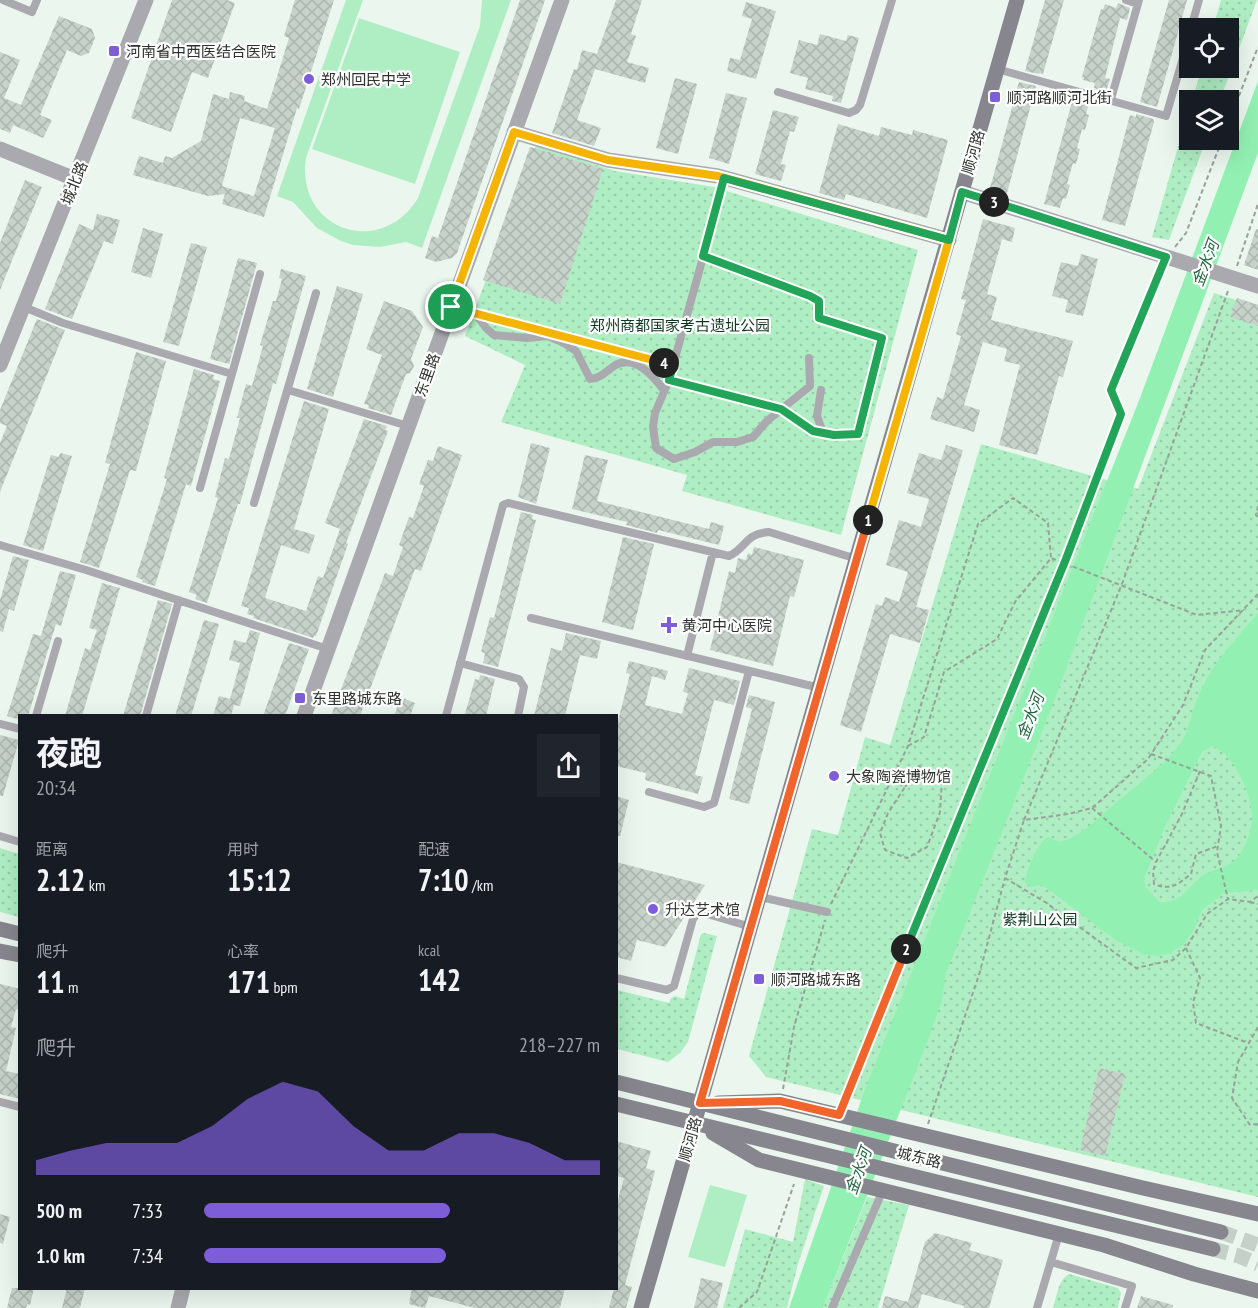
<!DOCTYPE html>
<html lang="zh">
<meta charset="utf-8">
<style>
body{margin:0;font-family:"PT Sans Narrow","Noto Sans SC",sans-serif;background:#20242c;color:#f1f3f6;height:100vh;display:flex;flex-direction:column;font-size:22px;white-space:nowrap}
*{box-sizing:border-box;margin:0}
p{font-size:20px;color:#9ea1a6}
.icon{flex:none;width:33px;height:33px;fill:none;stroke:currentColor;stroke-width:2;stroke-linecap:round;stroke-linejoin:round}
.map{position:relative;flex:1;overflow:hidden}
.details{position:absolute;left:18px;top:714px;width:600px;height:576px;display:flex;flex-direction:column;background:#171b24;border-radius:0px;box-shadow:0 6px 24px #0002}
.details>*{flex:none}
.tools{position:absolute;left:1179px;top:18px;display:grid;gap:12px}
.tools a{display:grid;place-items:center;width:60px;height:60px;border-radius:0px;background:#171b24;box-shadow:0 6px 24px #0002;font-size:30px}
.pin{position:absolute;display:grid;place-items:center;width:51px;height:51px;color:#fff;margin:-26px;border:3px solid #fff;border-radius:50%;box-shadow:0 2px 6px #0007}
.km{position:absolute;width:30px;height:30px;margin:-15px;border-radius:50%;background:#222;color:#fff;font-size:16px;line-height:30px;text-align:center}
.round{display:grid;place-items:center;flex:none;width:63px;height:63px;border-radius:0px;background:#20242c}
.overview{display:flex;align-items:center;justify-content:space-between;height:102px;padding:0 18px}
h1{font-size:33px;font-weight:700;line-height:45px}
.metrics{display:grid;grid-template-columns:repeat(3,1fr);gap:9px;height:102px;padding:6px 18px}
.metrics div{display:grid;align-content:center}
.metrics b{font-size:30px;font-weight:700}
.metrics small{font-size:16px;font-weight:400}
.metrics p{font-size:16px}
.chart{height:168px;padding:12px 18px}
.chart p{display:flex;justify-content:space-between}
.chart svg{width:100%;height:108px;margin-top:6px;fill:#7d5dd8;opacity:.7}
ul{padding:0 18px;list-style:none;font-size:20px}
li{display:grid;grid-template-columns:96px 72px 1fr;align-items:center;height:45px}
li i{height:15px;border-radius:8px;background:#7d5dd8}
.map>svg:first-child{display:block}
.grass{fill:url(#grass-dots)}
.pitch{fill:#afeec3}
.water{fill:#92f1b2;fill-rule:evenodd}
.building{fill:url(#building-cross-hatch);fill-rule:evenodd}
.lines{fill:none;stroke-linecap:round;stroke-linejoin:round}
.secondary-tunnel{stroke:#c5d0c8;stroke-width:15;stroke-dasharray:15 8;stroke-linecap:butt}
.path{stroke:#98a19a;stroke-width:2;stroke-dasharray:4.5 3;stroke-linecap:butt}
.lane{stroke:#aaa9af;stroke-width:8}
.street{stroke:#aaa9af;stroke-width:15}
.secondary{stroke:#87868e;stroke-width:15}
.split-1-casing{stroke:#fff;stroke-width:12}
.split-2-casing{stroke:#fff;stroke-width:12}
.split-3-casing{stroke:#fff;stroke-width:12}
.split-4-casing{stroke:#fff;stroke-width:12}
.split-5-casing{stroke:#fff;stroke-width:12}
.split-1{stroke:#f5b400;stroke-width:8}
.split-2{stroke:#f0652b;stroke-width:8}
.split-3{stroke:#22a559;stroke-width:8}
.split-4{stroke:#22a559;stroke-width:8}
.split-5{stroke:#f5b400;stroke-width:8}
.poi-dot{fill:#7d5dd8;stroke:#fff;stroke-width:2}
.labels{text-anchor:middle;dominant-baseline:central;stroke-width:4.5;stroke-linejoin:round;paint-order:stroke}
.poi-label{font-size:15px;fill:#2e332f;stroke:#fff;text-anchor:start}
.street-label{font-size:15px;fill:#2e332f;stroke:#fff}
.park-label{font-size:15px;fill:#103821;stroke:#fff}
.water-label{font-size:16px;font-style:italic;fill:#22653e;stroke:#fff}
</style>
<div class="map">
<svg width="1258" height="1308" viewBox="0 0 1258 1308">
<defs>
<pattern id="grass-dots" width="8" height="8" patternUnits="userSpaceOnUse" patternTransform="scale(1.5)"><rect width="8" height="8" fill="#afeec3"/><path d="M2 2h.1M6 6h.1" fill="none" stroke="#97cda8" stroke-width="1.8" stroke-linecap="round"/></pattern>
<pattern id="building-cross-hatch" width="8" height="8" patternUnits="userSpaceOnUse" patternTransform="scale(1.5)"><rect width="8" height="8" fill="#c7d3ca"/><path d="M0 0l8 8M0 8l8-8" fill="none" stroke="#abb6ae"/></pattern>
</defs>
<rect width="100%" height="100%" fill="#ebf7ee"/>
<path class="grass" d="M1221,0H1257L1220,100H1192L1202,68H1228V28H1213Z
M1189,109L1190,140H1206L1169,240L1152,237Z
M536,145L615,171L714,187L918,250L841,535L682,491L687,475L501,422L525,365L465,336Z
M1214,293L1258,307V1197L766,1077L749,1056L812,829L838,835L865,737L890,745L981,444L1138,489Z
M0,848L19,854V917L0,912Z
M704,933L717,936L688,1042L680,1053L668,1062L617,1049V990L669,1003L671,998L675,996L684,999L701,934Z
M805,1179L824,1186L798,1264L787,1308H723L745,1229L793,1242Z
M867,1197L909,1205L878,1308H823Z
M1069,1274L1118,1288L1121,1293L1118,1308H1053C1057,1296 1058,1280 1069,1274Z"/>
<path class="pitch" d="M346,0H363L306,158C295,229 380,260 418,198L480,26L482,0H511L422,248L406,242L380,247L353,245L341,241L317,228L293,202L277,196Z
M359,18L460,52L415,184L312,149Z
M710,1185L747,1195L725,1267L688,1257Z"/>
<path class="water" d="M1258,81V153L1051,709L946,973L942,1000L930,1035L823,1308H789L864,1092L1140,398Z
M1258,613V890L1224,893L1202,910L1193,932L1184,944L1171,953L1158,956L1145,955L1117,941L1045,887L1040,885L1032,887L1025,883C1027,868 1036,847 1047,837L1060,842C1084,835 1100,816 1119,800C1138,784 1161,768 1177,748C1191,731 1191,709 1201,690C1214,661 1238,637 1258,613ZM1212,746C1235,754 1253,797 1252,820C1251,833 1244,852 1234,861C1226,868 1213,869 1204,875C1187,885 1184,904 1159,902L1145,886L1144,878L1165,827L1202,752Z"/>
<path class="building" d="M172,0H227L235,3L208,78L192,72L171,132L131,118Z
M295,0H334L299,109L297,108L264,217L222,204L225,194L208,196L133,175L139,156L163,163L165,156L172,158L201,141L213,94L229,99L230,92L245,96L244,101L267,109L289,38L284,36ZM240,118L275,128L254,196L222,186Z
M520,0H545L457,253L452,258L436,262L425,258L432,236L438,238Z
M616,0H642L631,34L636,36L627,62L649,68L645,83L595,69L577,120L601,128L594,146L552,133L574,69L577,70L582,50L597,54Z
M1045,0H1064L1043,74L1040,73L1039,74L1025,71Z
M1169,0H1187L1157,107L1140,102Z
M746,2L776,11L756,79L727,71L730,58L740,60L752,19L742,16Z
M1118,3L1130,8L1127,20L1120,18L1105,78L1110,79L1106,92L1094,88L1095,83L1083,80L1084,78L1082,77L1101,9L1103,10L1105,4L1116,8Z
M59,16L92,29L95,38L89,53L81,56L67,50L40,115L52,120L43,138L13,125L10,133L0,129V52L20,60L4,98L21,105Z
M820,34L846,41L848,35L859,38L841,103L832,101L833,96L805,89L808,78L790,73L799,40L817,45Z
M675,78L697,84L678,154L656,148Z
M1019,82L1036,86L1007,193L990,188Z
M726,93L747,98L729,164L709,158Z
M1073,98L1089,103L1086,114L1089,115L1085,130L1082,129L1077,148L1080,149L1076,164L1073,163L1067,184L1070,185L1066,199L1063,198L1060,208L1044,204Z
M773,110L799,117L794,132L790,131L781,164L786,165L781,181L755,174Z
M1136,114L1153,119L1154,122L1125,226L1102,220L1130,115L1136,117Z
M838,124L879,136L881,127L912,135L913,130L948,140L927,218L846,194L844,200L819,193Z
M530,147L603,169L560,304L483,280Z
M25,180L42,187L0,290V243Z
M97,214L120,220L113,244L104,241L72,319L45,309L79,224L93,230Z
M983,219L1015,228L1012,242L1002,239L987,294L997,297L991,320L1073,341L1063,377L1059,376L1037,455L999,445L1020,365L1004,361L1007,349L983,342L964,405L980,410L974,432L930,419L937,397L943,399L961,336L956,334L966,300L961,299Z
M143,228L163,234L151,278L131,272Z
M1256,229H1258V270L1244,265Z
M191,243L207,247L179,346L163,342Z
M1081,254L1098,259L1083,316L1065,312L1068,300L1052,296L1061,262L1078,266Z
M238,258L257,263L229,364L210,359Z
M281,269L306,276L276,384L273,383L240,504H238L207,603L195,599L197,595L189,592L218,498L215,497L225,458L229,459L240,418H237L246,384L252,386L263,346L260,345L273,301H276L282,279L279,278Z
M337,286L363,294L333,397L307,389Z
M1237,298L1258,305V326L1230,317Z
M384,301L412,311L423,327L411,359L414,366L410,373L406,374L391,415L368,408L369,405L364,404L382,355L366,349Z
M37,319L65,330L0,492V443L7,426L0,423V410Z
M136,352L166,361L136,471L130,470L99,568L80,562L110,464L105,463Z
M194,369L214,375L213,379L220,381L191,486L186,484L155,586L142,582L143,580L136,577L167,479L164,478Z
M304,401L329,409L294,529L315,535L309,554L281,545L265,598L306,611L318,576L323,578L340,529L325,523L364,419L387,426L385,430L388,431L346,543L348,544L316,636H314L313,638L253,618L254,616L247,614L249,608L241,606Z
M531,443L550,448L536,504L518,497Z
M946,445L963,450L916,607L929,610L920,643L890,634L861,732L840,725L876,604L882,606L885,597L899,602L908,572L886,565L899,520L921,527L929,499L907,493L919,453L941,460Z
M438,446L462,455L421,571L415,569L360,716H331L385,573L393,576L403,547L399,545L409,517L413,518L424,486L419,484L428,460L433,461Z
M60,453L72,456L43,551L23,545L51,455L59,457Z
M585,455L608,460L597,501L709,529L711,522L724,526L719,545L658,530L657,533L626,525L627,522L572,509Z
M521,512L533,515L532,519L536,520L498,667L483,663L485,653L481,652L490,617L494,618Z
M623,537L654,544L633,630L602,622Z
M754,547L804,560L794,597L790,596L773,666L710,650L729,571L735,573L738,558L746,560L748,553L752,555Z
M13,556L29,560L14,611L9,609L3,632L0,631V600Z
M60,571L76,575L61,626L56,624L28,716H20V720L7,716L33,634L41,636Z
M102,583L120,588L82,716H65L85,648L90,650L97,630L89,628Z
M158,600L172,604L140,716H123Z
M204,620L219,624L191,716H175Z
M250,630L260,633L240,706L234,705L231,716H213L219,696L230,699L240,663L229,660L234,640L246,643Z
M566,633L601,641L597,659L580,655L565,716H534L551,648L562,651Z
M289,643L309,649L285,716H263Z
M629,661L668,671L665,680L652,676L645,705L682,714L688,693L683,692L689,668L740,681L734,705L714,700L695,775L703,777L698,794L645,780L646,773L616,766V729L630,674L626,673Z
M480,675L495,679L486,716L465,714L475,679L479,680Z
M749,695L775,702L749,804L729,799L752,709L746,707Z
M401,697L415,703L410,716H394Z
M0,735L19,740L3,796H0Z
M616,796L629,800L620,836H616Z
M616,862L705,885L665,947L637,940L631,961L616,957Z
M0,984L20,989V1010L16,1009L11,1027L16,1028L6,1071L20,1074V1099L0,1094Z
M1099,1068L1125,1074L1105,1156L1080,1150Z
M616,1141L651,1151L646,1168L655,1171L625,1285L632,1287L626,1308H609L614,1288H616V1207L624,1178L616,1176Z
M0,1214L10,1217L3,1244L0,1243Z
M935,1233L972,1243L969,1250L1003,1260L989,1308H964V1306L922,1294L918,1308H882L885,1296L908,1302L925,1242Z
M701,1278L723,1283L717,1308H694Z
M12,1288H34L30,1305L27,1304L26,1308H7Z
M67,1288H85L80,1308H62Z
M412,1288H565L560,1308H475L429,1296L425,1308L409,1304Z
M1141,1296L1173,1305V1308H1137Z"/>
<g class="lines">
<path class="secondary-tunnel" d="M1221,1232L1258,1245
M1213,1249L1239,1256L1258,1264"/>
<path class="path" d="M1228,124L1258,47
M1175,247L1186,233L1222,140
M1237,266L1258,204
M1258,506L1256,515L1258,517
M1258,594L1205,650L1183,705L1148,759L1092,808L1068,814L1024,820L1005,878L1045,902L1136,968L1173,960L1186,948L1207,914L1228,899L1250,902L1258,896
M908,746L924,737L944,672L997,639L1015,602L1051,558L1197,615L1244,610
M1151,754L1211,776L1221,826L1217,852L1228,899
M1200,771L1182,814L1156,862L1153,871L1154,884C1171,891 1178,884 1191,874L1196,854L1218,846
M892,780L905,787L919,766L942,780L940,812L927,847L907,858L885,850L880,833L888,813L905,787
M1092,808L1156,862
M1024,820L1122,584L1228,291
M1250,902L1258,904
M831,904L908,746L978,524L1013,498L1048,523L1051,558
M1186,948L1200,978L1193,1003L1196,1023L1248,1043
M1258,1027L1238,1062L1232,1098L1250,1125L1258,1124
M783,1089L794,1027L825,920
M843,1104L1066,559L1121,414L1111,390L1161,269
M928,1124L979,975L1005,878
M739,1308L757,1292L794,1184"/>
<path class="lane" d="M3,0L32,12L37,0
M1126,0L1138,4
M1191,28L1199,0
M997,69L1166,116L1190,34
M778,92L849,113L856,110L860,105L892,0
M1111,99L1139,0
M725,178L669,380L655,413L653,427L656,448L674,459L695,452L713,442H737L753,437L767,421L810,386L809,358
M24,307L63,323L232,374
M451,307L673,366
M476,314L486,328L494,335L527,338L548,336L562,342L576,351L590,379C601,378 605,372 614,366C634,353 653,376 664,390
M669,380L781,409L813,431L834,435L858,433L882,338L819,318V301L810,296L703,256
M288,390L408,426
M821,390L817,416L823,433
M200,488L260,274
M254,503L316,293
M0,545L86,570L328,649
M531,618L820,688
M687,656L713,552
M460,663L519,679L524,687L518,716
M36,716L58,641
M146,716L179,600
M446,716L503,505L508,503L729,556C747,548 744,534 769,532L857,559
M0,724L20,729
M649,792L704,807L714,803L749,671
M0,836L20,842
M760,897L827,912
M616,978L667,990L674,986L693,919L698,913H704L751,927
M0,1102L20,1107
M1051,1262L1132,1286L1125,1308
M832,1308L883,1190
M1037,1308L1059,1234"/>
<path class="street" d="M514,132L608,160L718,176L949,240
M0,149L75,179
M962,192L1258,286
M0,365L146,0
M304,716L562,0
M178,1308L183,1288"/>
<path class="secondary" d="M0,929L20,934
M0,951L20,955
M616,1082L1221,1232
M718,1103L780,1101L1143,1188L1258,1214
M616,1104L1213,1249
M713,1133L759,1160L1104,1245L1194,1274L1258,1291
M641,1308L1017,0"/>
</g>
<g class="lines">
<g class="split-1-casing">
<path id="split-1" d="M451,307L514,132L608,160L718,176L949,240L868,520"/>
</g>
<g class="split-2-casing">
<path id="split-2" d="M868,520L700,1103L780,1101L839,1115L906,949"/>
</g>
<g class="split-3-casing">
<path id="split-3" d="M906,949L1066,559L1121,414L1111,390L1166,257L994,202"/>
</g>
<g class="split-4-casing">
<path id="split-4" d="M664,363L673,366L669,380L781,409L813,431L834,435L858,434L882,338L819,318V301L810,296L703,256L724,178L949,240L962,192L994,202"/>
</g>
<g class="split-5-casing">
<path id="split-5" d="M451,307L664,363"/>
</g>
<use href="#split-1" class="split-1"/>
<use href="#split-2" class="split-2"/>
<use href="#split-3" class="split-3"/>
<use href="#split-4" class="split-4"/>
<use href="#split-5" class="split-5"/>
</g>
<g class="poi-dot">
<rect x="108" y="45" width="12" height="12" rx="3"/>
<circle cx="309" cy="79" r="6"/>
<rect x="989" y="91" width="12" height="12" rx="3"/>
<path d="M666 616h6v6h6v6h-6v6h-6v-6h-6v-6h6z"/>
<rect x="294" y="692" width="12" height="12" rx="3"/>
<circle cx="834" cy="776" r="6"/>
<circle cx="653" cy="909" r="6"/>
<rect x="753" y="973" width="12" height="12" rx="3"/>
</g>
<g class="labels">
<g class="poi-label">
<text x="126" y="51">河南省中西医结合医院</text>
<text x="321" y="79">郑州回民中学</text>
<text x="1007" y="97">顺河路顺河北街</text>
<text x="682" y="625">黄河中心医院</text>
<text x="312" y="698">东里路城东路</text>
<text x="846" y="776">大象陶瓷博物馆</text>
<text x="665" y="909">升达艺术馆</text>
<text x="771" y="979">顺河路城东路</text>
</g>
<g class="street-label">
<text transform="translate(973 152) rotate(-74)">顺河路</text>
<text transform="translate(74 183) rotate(-68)">城北路</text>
<text transform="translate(427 375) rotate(-70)">东里路</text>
<text transform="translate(690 1139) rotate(-74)">顺河路</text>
<text transform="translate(919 1157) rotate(14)">城东路</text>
</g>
<g class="park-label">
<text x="680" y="325">郑州商都国家考古遗址公园</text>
<text x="1040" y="919">紫荆山公园</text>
</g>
<g class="water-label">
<text transform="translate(1205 263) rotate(-69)">金水河</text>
<text transform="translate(1030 716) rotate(-69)">金水河</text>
<text transform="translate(858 1171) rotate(-70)">金水河</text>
</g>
</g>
</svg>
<div class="tools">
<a><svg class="icon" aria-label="locate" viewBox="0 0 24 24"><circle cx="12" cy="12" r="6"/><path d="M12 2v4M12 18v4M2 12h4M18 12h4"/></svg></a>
<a><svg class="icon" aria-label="layers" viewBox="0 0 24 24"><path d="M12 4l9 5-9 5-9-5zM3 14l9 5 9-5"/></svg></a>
</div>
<div class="pin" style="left:451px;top:307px;background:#1e9e55"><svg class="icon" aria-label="arrive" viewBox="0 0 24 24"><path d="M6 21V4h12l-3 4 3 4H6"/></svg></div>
<b class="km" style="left:868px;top:520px">1</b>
<b class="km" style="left:906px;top:949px">2</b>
<b class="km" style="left:994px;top:202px">3</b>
<b class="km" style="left:664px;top:363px">4</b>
<section class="details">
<div class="overview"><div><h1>夜跑</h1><p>20:34</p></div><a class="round"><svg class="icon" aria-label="share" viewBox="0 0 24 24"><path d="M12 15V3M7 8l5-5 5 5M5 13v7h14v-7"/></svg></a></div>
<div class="metrics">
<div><p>距离</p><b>2.12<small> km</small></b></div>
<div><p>用时</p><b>15:12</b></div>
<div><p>配速</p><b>7:10<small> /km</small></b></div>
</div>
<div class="metrics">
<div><p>爬升</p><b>11<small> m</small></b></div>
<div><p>心率</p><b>171<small> bpm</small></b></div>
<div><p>kcal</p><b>142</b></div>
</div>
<div class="chart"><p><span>爬升</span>218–227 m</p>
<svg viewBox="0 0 160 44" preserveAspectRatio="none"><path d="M0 44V38L10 34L20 31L30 31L40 31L50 24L60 13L70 6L80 10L90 24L100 34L110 34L120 27L130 27L140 31L150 38L160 38V44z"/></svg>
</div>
<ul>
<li><b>500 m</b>7:33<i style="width:62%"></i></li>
<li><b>1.0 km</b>7:34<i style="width:61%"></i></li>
</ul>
</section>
</div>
